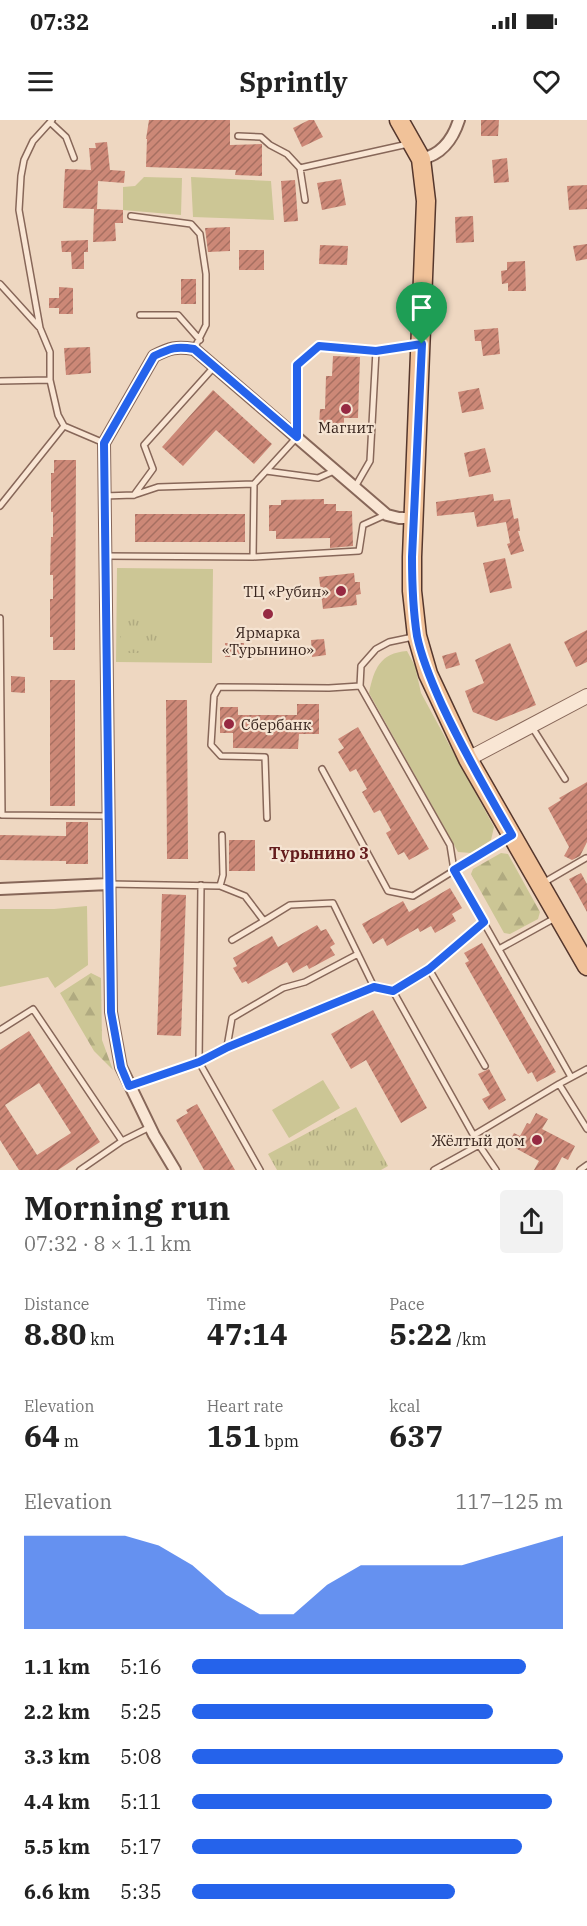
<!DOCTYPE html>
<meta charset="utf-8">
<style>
body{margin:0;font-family:"IBM Plex Serif",serif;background:#f2f2f2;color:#222;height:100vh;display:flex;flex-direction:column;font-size:22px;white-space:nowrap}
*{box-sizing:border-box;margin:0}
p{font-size:20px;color:#767676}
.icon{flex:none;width:33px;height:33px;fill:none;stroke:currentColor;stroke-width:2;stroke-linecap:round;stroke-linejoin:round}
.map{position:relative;height:1050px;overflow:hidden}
.details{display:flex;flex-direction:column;background:#fff;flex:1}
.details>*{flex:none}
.pin{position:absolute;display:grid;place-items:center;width:51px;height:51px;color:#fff;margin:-62px -26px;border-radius:50% 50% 50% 0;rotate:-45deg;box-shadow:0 0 6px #0007}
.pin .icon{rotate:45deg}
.round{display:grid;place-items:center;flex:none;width:63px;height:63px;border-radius:6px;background:#f2f2f2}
.headline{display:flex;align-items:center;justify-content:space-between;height:102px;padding:0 24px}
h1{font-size:33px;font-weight:800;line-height:45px}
.stats{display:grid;grid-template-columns:repeat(3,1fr);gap:9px;height:102px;padding:6px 24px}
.stats div{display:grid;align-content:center}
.stats b{font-size:30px;font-weight:800}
.stats small{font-size:16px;font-weight:400}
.stats p{font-size:16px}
.chart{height:168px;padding:12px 24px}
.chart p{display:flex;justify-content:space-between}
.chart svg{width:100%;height:108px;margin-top:6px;fill:#2563eb;opacity:.7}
ul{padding:0 24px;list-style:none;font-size:20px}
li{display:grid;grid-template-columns:96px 72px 1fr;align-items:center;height:45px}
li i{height:15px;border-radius:8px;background:#2563eb}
.status{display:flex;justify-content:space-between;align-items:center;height:42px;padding:0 30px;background:#fff;direction:ltr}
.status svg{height:16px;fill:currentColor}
header{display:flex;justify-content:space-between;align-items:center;height:78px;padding:0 24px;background:#fff;font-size:27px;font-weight:800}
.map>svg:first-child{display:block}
.grass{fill:#ccc695}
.forest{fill:url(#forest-firs)}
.park{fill:url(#park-tufts)}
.building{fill:url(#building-hatch);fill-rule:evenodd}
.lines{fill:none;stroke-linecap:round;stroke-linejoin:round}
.service-casing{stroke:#876759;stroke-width:8}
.minor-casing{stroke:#876759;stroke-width:14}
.tertiary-casing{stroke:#876759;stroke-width:16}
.primary-casing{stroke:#55372d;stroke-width:21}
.service{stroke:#f9e6d4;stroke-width:5}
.minor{stroke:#f9e6d4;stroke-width:10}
.tertiary{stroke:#f9e6d4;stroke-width:14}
.primary{stroke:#f1c299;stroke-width:18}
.route-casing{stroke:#fff;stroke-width:12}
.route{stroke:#2563eb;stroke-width:8}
.poi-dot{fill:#962942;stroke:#f5e3d1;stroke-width:2}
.labels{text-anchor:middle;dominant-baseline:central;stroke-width:4.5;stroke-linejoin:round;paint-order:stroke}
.poi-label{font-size:15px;fill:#37241d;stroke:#f5e3d1}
.neighbourhood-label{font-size:16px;font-weight:bold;fill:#641c1d;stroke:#f5e3d1}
</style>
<div class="status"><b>07:32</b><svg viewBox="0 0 49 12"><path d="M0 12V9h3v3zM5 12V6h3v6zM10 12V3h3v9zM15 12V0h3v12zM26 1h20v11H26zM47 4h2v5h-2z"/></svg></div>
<header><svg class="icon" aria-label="menu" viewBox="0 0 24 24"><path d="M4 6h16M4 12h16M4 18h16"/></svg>Sprintly<svg class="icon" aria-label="heart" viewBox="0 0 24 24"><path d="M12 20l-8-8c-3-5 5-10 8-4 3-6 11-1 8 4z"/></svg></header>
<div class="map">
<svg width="587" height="1050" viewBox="0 0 587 1050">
<defs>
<pattern id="forest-firs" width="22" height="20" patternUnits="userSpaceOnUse" patternTransform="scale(1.5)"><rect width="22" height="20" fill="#ccc695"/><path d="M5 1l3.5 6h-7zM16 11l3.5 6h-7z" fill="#b0aa80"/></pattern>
<pattern id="park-tufts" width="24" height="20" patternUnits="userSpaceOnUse" patternTransform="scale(1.5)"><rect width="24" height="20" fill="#ccc695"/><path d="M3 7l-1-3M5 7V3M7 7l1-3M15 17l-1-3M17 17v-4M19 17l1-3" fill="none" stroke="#b0aa80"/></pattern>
<pattern id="building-hatch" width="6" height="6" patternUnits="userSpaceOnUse" patternTransform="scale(1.5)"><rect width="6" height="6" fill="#c87"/><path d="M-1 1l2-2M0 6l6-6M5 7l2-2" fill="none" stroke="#a66f61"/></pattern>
</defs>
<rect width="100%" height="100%" fill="#eed7c1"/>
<path class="grass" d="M144,57L182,58L181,95L123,90V67L135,66Z
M191,57L271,61L274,100L193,97Z
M117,448L213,449L212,543L116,542Z
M407,531L415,546L421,573L494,707L491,720L471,733L458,732L369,573C374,549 380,533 407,531Z
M87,786L88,845L55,868L48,857L0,867V789H54Z
M323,960L340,988L289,1018L272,990Z"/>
<path class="forest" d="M501,733L508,734L540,792L538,799L510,814L504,813L471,754L473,749Z
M91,853L101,858L102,920L113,950L94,931L60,873Z"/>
<path class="park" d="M120,492H158V533H120Z
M356,987L388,1046L381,1050H277L268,1034Z"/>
<path class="building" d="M149,0H230V25L262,24V56L235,55L236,50L146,47L147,19H146Z
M309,0H314L323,17L302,27L293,8Z
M481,0H499L498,16H481Z
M107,22L110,50L125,51L124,63L98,61L97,89L123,90V103H115L116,121L93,122L94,89L63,88L65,49L91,50L89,28H96L95,23Z
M507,38L509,62L494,63L492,40Z
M341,59L346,85L322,90L317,63Z
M295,60L298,101L284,102L281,61Z
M587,65V89L569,90L567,66Z
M473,96L474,122L456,123L455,97Z
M230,107V131L208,132L205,108Z
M88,120V132H84V149H72L71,132H62L61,121Z
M587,124V139L576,141L573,126Z
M320,125L348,126L347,145L319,144Z
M239,130H264V150H239Z
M525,141L526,171H508V163L502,164L501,151L507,150V142Z
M181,159H196V184H181Z
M59,167L73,168V194H59V188H49V178H59Z
M498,208L500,234L483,236L481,221H475L474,210Z
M90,227L91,253L66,255L64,228Z
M333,236L360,237L358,298H344V306L319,305L320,289H325L326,256H332Z
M479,268L484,289L462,293L458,272Z
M213,270L272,324L254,344L216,310L183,346L162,327Z
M485,328L491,352L469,357L464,333Z
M54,340H76L75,530H53V517H50V479H53V455H50L51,417H53V392H51V353H54Z
M493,374L494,381L510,379L514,399L518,398L520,411H518L524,431L511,435L507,424L510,423L506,402L477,407L474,392L437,396L436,382Z
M324,379V384H336V391H352L353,426L330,428V418L276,419V411H269V385H281V380Z
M135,394H245V422H135Z
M505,438L512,468L490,473L483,443Z
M354,453L355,462H360V468L361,474L356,475L357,485L323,489L319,457Z
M587,510V542L576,547L564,522Z
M324,519L326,535L312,537L311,520Z
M225,523H244L243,537H225Z
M510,523L536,585L496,601L473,592L465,571L484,563L475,540Z
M456,532L460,545L446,549L442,536Z
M11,556L25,557V573L11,572Z
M50,560H75V686H50Z
M166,580H187L188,739H167Z
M297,584H319V614H299L298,629L233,628V613H220V587H238V595H297Z
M358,607L429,729L409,740L404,732L398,735L386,713L391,710L380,690L374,693L362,672L367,669L356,649L350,652L338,632L344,628L338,619Z
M587,662V722L580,736L572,740L564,736L569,727L548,688L561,680L559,678Z
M66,702H88V744H66V741L0,740V715L66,716Z
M229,720H255V751H229Z
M581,753L587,764V792L569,759Z
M450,768L462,788L452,794L456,801L435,813L431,806L420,812L418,808L387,826L383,818L373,824L362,804L403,781L409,792Z
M162,774L186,775L181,916L157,915Z
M317,805L321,811L326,809L335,824L330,827L335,835L309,849L307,845L293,853L287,842L248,864L246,861L242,863L233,848L237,846L233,838L272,816L278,827Z
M482,823L556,952L537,962L532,952L528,954L465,843L469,841L464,833Z
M373,890L427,988L401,1003L366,940L351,949L331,914Z
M29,911L100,1022L58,1050H19L0,1020V930ZM39,963L71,1013L37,1035L5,985Z
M489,949L506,980L489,990L482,979L490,975L478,954Z
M197,984L235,1050H204L176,1000L188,993L186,990Z
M536,993L548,999L542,1009L575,1026L568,1040L562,1037L555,1050H534L539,1041L508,1024L514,1013L520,1016L527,1003L530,1004Z"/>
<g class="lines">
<g class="service-casing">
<path id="service" d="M52,0L33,21L24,40L21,56L19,90L40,208L50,232V260L58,295L64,306L104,323
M51,3L66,17L74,38
M238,16L261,17L270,25L287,34L300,48
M305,80L300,48L408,24
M131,96L191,104L200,114L206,154V205L194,229
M0,164L39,207
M140,195H178L200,220
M0,261L50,260
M266,351L297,317V245L319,226L376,231
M355,367L370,341L376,231L417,225
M134,375L153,349L144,325L214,247
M104,376L134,375L158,367L254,364L266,351L318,358L334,351
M0,386L64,306
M105,436L253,437L359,431L363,405L385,395
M253,437L254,364
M0,498L2,695L108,696
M532,607L565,659
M322,649L388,771L413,776L508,717
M267,698L265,637L221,636L211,625L214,576L219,567L329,568L360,566
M543,763L586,738
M109,764L220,766L245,776L264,801L290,785L333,783L374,867
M201,765L199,942L260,1050
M220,766L223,755L222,715
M484,803L571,957
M232,820L264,801
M499,829L555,798
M429,849L485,946
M393,871L479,1025L496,1050
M0,910L33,889L122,1021
M227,927L232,898L283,868L305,862L358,834
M587,949L559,964L587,1009
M131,966C213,937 293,900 374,867L393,871L429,849L484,803L454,750L450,725L360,566L361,546L376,529L389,522L413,517
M474,1015L559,964
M80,1050L122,1021L150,1007
M434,1050L479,1025
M580,1050L587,1045"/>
</g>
<g class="minor-casing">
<path id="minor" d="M421,39C441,35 453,19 459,0
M0,769L109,764
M175,1050L154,1015L121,947L111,892L104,323L154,236C170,228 176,226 194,229L387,395L399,398H413"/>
</g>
<g class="tertiary-casing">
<path id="tertiary" d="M468,639L587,576"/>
</g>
<g class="primary-casing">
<path id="primary" d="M399,0L421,39L426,81L412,437V471L417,516L428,554L468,639L587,846"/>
</g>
<use href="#service" class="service"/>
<use href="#minor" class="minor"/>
<use href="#tertiary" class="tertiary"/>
<use href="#primary" class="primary"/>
</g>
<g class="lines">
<g class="route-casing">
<path id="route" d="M422,224L412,437C412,463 413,490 417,516C422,540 432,563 442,585C463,630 487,672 512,715L454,750L484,802L429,849L393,871L374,867L228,927L199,942L129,966L121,947L111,892L104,323L154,236C171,228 176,226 194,229L297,317V245L319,226L376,231Z"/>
</g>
<use href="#route" class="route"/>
</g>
<g class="poi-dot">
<circle cx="346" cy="289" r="6"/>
<circle cx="341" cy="471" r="6"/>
<circle cx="268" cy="494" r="6"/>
<circle cx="229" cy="604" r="6"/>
<circle cx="537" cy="1020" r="6"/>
</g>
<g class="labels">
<g class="poi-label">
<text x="346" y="307">Магнит</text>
<text x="329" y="471" text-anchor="end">ТЦ «Рубин»</text>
<text x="268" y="512">Ярмарка<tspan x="268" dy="17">«Турынино»</tspan></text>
<text x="241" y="604" text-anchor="start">Сбербанк</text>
<text x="525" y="1020" text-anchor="end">Жёлтый дом</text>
</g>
<g class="neighbourhood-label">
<text x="319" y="733">Турынино 3</text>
</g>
</g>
</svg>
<div class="pin" style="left:422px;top:224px;background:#1e9e55"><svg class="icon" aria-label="arrive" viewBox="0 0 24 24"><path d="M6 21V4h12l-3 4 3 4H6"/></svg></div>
</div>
<section class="details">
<div class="headline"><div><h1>Morning run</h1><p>07:32 · 8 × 1.1 km</p></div><a class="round"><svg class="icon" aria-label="share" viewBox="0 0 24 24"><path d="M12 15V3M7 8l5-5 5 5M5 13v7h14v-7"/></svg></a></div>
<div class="stats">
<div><p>Distance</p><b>8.80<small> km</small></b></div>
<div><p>Time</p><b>47:14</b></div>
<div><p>Pace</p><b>5:22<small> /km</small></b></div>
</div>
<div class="stats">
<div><p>Elevation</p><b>64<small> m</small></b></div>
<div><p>Heart rate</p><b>151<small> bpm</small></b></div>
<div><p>kcal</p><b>637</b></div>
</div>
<div class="chart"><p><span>Elevation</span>117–125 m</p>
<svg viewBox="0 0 160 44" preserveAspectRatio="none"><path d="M0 44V6L10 6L20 6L30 6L40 10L50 18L60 30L70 38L80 38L90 26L100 18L110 18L120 18L130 18L140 14L150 10L160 6V44z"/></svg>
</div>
<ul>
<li><b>1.1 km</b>5:16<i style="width:90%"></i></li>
<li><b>2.2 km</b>5:25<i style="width:81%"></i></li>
<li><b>3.3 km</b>5:08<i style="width:100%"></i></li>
<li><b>4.4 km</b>5:11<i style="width:97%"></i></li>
<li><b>5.5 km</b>5:17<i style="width:89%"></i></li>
<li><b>6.6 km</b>5:35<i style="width:71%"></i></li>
</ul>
</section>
